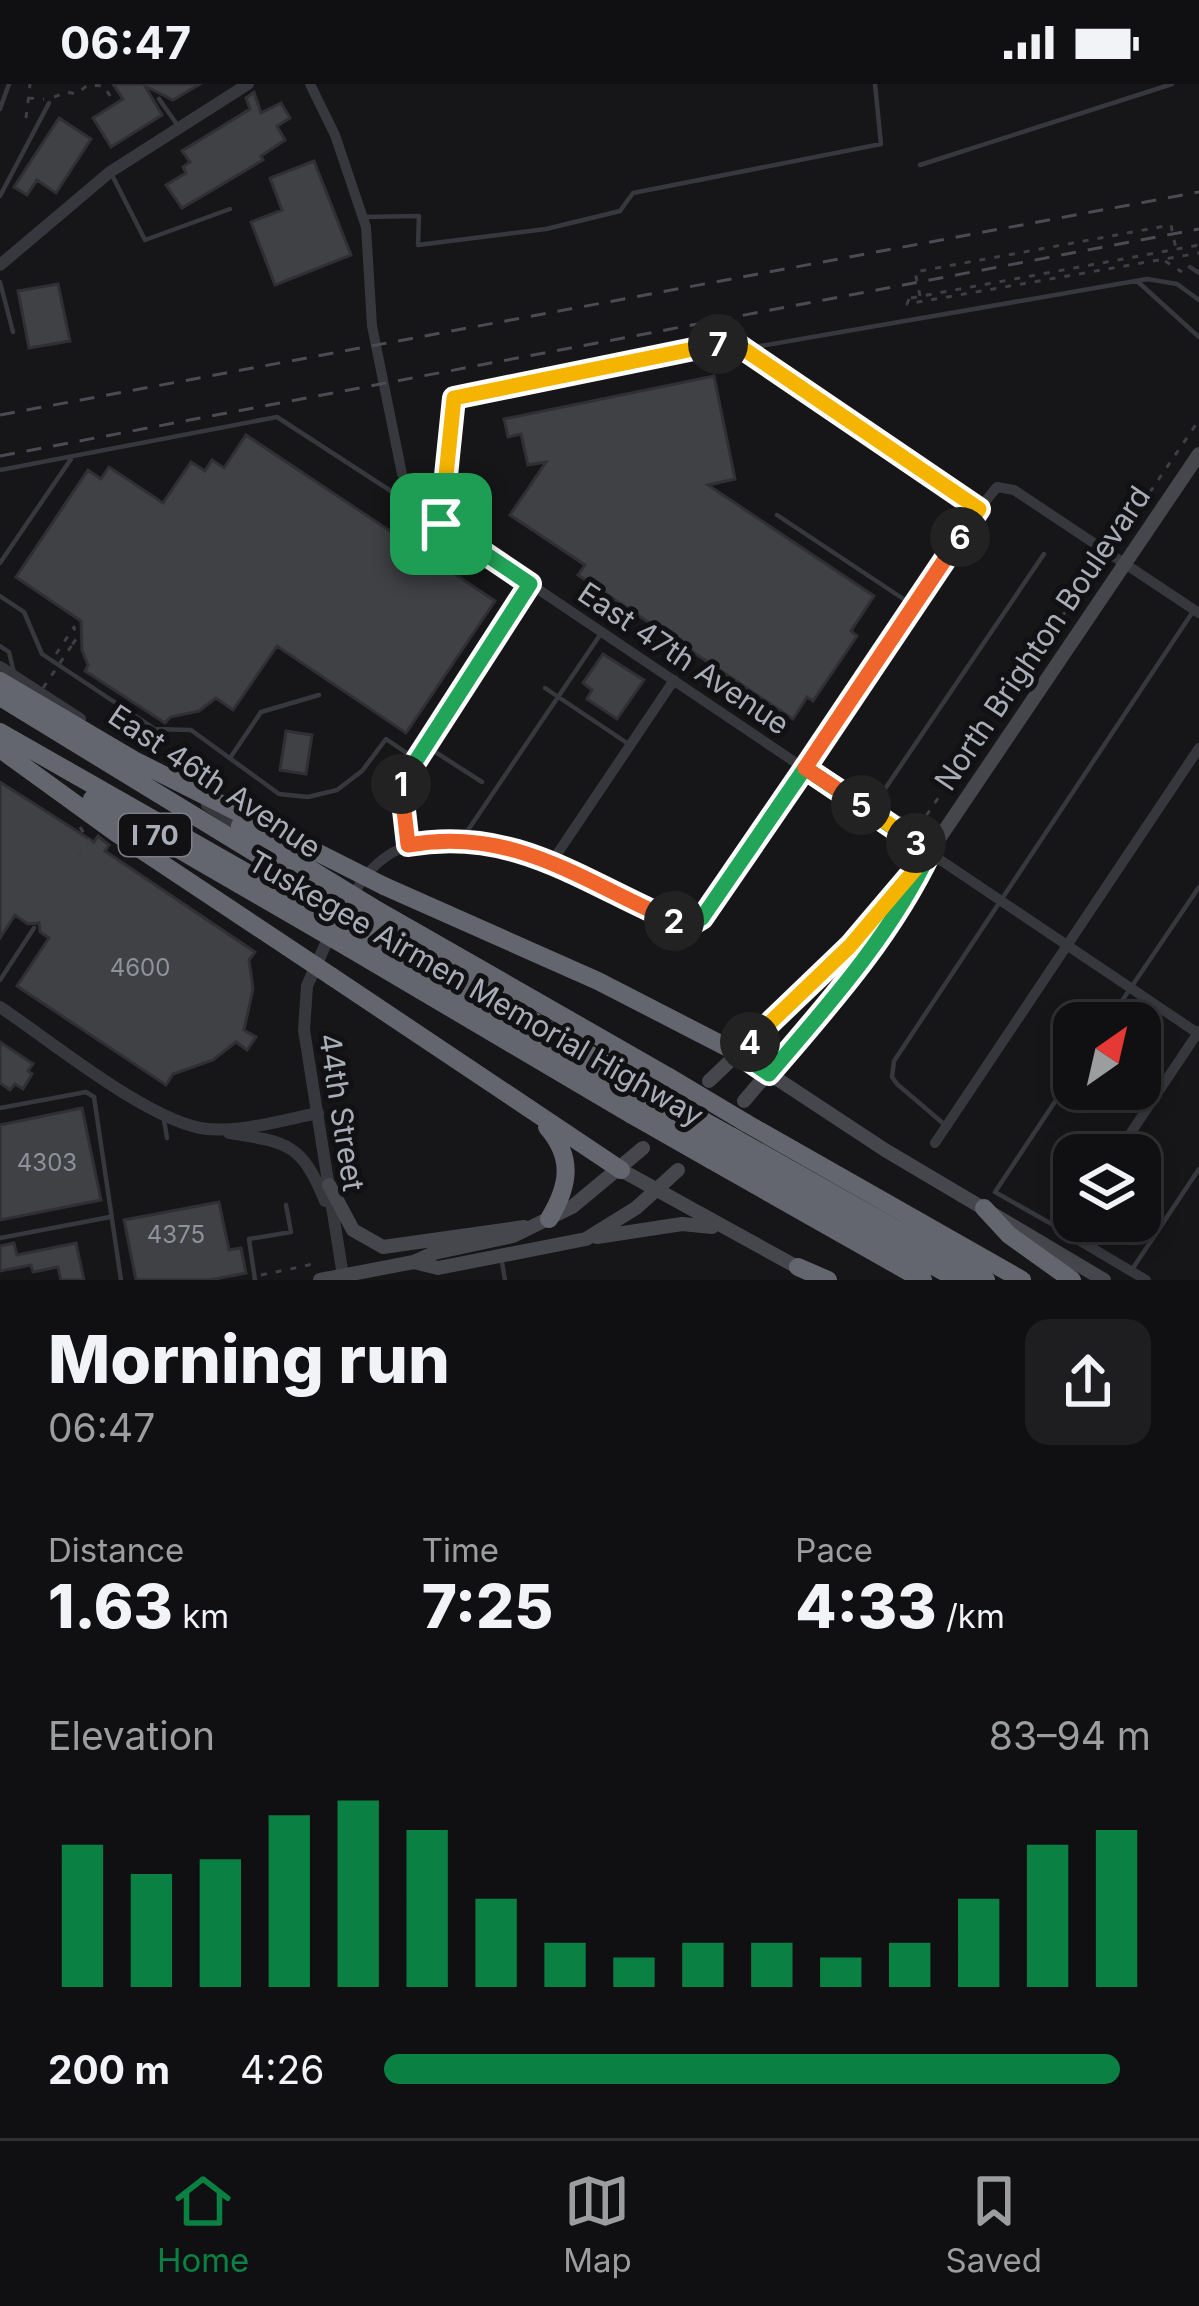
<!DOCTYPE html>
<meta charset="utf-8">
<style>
body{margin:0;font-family:Inter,sans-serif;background:#1e1e20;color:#f1f3f6;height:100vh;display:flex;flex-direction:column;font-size:45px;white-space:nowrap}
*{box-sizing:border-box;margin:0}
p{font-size:39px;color:#9c9d9f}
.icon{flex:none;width:66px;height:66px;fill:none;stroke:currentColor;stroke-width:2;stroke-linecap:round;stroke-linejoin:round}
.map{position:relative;height:1196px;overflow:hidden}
.drawer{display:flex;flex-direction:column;background:#101012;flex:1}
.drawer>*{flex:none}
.needle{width:78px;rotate:34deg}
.tools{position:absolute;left:1053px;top:918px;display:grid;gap:24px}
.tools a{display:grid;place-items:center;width:108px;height:108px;border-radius:24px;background:#101012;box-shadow:0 6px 18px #0003,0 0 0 3px #303032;font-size:60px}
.pin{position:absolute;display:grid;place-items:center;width:102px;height:102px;color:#fff;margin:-51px;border-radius:24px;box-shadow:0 6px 18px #0006}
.km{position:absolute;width:60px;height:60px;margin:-30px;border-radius:50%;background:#222;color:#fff;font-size:33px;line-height:60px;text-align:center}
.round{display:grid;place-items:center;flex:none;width:126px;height:126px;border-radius:24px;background:#1e1e20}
.overview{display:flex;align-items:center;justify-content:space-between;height:204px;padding:0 48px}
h1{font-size:66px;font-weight:800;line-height:90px}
.metrics{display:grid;grid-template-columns:repeat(3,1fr);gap:18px;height:204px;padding:12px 48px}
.metrics div{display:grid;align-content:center}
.metrics b{font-size:60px;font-weight:800}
.metrics small{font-size:33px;font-weight:400}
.metrics p{font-size:33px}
.chart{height:336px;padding:24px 48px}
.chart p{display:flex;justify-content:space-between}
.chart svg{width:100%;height:216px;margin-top:12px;stroke:#0b8043;stroke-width:6}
ul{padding:0 48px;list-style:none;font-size:39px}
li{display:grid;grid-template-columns:192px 144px 1fr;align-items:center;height:90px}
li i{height:30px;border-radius:15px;background:#0b8043}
.status{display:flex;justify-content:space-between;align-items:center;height:84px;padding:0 60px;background:#101012;direction:ltr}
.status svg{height:33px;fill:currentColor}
.tab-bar{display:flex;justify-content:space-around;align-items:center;height:168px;border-top:3px solid #303032;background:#101012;font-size:33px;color:#9c9d9f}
.tab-bar a{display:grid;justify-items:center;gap:6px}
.tab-bar .selected{color:#0b8043}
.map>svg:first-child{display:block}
.building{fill:#404145;stroke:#303034;stroke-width:3}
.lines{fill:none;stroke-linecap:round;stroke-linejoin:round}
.path{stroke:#3d3f44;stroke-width:3;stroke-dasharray:6 9;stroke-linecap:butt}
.service{stroke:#37383d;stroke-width:4.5}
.minor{stroke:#37383d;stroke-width:10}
.tertiary{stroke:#37383d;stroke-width:12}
.secondary{stroke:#45474d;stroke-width:14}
.motorway{stroke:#63666e;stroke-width:18}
.rail{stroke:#4a4c52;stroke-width:3;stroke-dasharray:15 12;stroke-linecap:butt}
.path-bridge{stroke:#3d3f44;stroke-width:3;stroke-dasharray:6 9;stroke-linecap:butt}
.motorway-bridge{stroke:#63666e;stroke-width:18}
.split-1-casing{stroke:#fff;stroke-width:24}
.split-2-casing{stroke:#fff;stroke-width:24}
.split-3-casing{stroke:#fff;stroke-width:24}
.split-4-casing{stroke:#fff;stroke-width:24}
.split-5-casing{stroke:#fff;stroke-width:24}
.split-6-casing{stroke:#fff;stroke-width:24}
.split-7-casing{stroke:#fff;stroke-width:24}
.split-8-casing{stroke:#fff;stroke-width:24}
.split-1{stroke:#22a559;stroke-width:15}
.split-2{stroke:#f0652b;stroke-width:15}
.split-3{stroke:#22a559;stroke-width:15}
.split-4{stroke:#22a559;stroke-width:15}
.split-5{stroke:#f5b400;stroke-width:15}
.split-6{stroke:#f0652b;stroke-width:15}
.split-7{stroke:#f5b400;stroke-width:15}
.split-8{stroke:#f5b400;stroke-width:15}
.labels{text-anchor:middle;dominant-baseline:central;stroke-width:10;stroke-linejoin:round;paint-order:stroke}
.number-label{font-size:24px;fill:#8e929b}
.shield{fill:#111113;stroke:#7b7e86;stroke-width:3}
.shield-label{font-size:27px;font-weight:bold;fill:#a8adb8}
.street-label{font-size:30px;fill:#a8adb8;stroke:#111113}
</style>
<div class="status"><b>06:47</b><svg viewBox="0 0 49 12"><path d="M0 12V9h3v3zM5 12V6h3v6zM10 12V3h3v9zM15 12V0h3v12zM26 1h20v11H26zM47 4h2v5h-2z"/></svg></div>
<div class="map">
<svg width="1199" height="1196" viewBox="0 0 1199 1196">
<rect width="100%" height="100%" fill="#161618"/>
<path class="building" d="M113,0H200L173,16L145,2L162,31L111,63L93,34L123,15Z
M254,8L261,29L281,19L290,34L277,42L285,56L261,72L263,76L182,124L166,101L186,89L183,83L190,78L182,67L250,25L246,14Z
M59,34L91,55L56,109L37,96L27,111L14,103Z
M314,77L351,171L275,201L251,138L282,126L270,94Z
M58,200L70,257L29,264L18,207Z
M714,292L735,395L708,401L874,512L851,547L857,552L813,617L807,613L793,635L578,491L585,481L510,431L546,378L528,381L521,350L508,353L504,335Z
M246,351L495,517L406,649L277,562L233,626L216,614L199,627L170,633L165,639L85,587L88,581L82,566L81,537L16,493L88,386L101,395L109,383L163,419L191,378L205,387L212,376L224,384Z
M603,570L644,596L617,635L587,615L592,606L583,599Z
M286,647L312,651L306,690L280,686Z
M0,698L94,758L98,752L109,761L105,767L255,868L249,876L253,905L244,946L256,953L247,966L236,958L213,976L173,990L166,1001L17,902L49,854L40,848L39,839L28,840L15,831L0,854Z
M0,958L33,980L28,987L32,990L23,1005L15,1000L10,1006L0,999Z
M82,1024L101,1116L0,1136V1041Z
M219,1118L229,1166L241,1164L246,1189L210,1196H136L124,1136Z
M14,1159L17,1171L76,1159L84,1196H61L58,1183L33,1188L31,1181L0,1187V1162Z"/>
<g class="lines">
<path class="path" d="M54,13L67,8L76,10L88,1L104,2L115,20
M28,14L44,15
M26,34L30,0
M1165,177L1182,188
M920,212L915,188L1171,141L1176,165
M911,214L1199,161
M909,215L907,220L1199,169
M1116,458L1199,336
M56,570L74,543L76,555L72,561
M886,726L918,743L930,768C898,770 883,755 870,727Z
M918,744L1037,566L1104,476
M261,1191L309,1181L315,1175"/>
<path class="service" d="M159,15L176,39
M0,25L9,0
M920,81L1172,0
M113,93L145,156L230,125
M0,112L49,19
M364,133L419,132L418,161L546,145L620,127L633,109L881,60L875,0
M1190,183L1199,189
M1137,197L1199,253
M0,198L13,248
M743,265L1147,195L1177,200L1199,216
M0,386L277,333L417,424
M777,431L914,522
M441,440L455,314L732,257L979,425
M0,479L71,375
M0,512L24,528L42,570L155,645L191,646L279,710L308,713L337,706L362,687L386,655L414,674
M0,562L9,568L14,589
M545,604L630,661
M426,662L482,698
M230,674L261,628L319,611
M870,727L1044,470
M464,752L602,548
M0,896L34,844
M1107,939L1199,803
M0,1024L86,1008L94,1013L121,1196
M164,1036L167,1054
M945,1041L897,1000L892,993L894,977L1194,526
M1064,1147L995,1108L1074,989
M0,1154L110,1133
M501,1172L505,1196
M1131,1187L1199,1085
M255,1196L249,1155L291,1148L286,1121"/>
<path class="minor" d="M310,0L335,51L366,143L372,242L402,390L418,421L441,440L1199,950
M408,761L400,712L406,689L531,500
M551,779L674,596
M350,815C358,803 366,789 378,779C456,711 595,800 670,836C691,843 699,838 712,821L979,425L997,403L1014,406L1199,529
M935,1059L1199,664
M1116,1071L1199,947
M1074,1135L1065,1148L1146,1196"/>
<path class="tertiary" d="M0,181L110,88L248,0
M0,583L80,635
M207,721L244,746
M331,848L307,902L304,946L343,1192
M0,923C50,956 150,1039 207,1045C243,1048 283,1036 318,1029
M229,1049C288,1058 302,1060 325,1117"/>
<path class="secondary" d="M738,969L885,1066L1104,1196
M709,997L850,863L930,768L1199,370
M744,1017L869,870L920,789
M621,1086L806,1188
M329,1101L353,1146L383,1163L524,1143
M597,1153L682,1140L712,1143
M414,1178L438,1184L586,1155L636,1124L678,1086
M320,1196L414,1178L434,1169L513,1152L572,1123L643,1064"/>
<path class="motorway" d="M384,802L598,897L738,969
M372,823L669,993
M365,836L654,1009
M356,851L642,1020
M349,864L632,1031
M331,892L621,1086
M746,1039L1022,1196
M547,1043C574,1074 569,1102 549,1135
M733,1053L986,1196
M720,1066L959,1196
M711,1076L923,1196
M984,1124L1009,1151L1072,1196
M798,1183L828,1196"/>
<path class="rail" d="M0,331L1199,108
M0,372L1199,145"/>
<path class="path-bridge" d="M43,604L72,561
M78,773L89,757L80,743"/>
<path class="motorway-bridge" d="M0,597L134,676L384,802
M0,613L365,836
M0,648L356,851
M0,665L116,749L331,892
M92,715L349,864
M240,742L372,823
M669,993L746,1039
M654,1009L733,1053
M642,1020L720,1066
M632,1031L711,1076"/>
</g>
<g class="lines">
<g class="split-1-casing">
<path id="split-1" d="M401,700L530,500L441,440"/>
</g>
<g class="split-2-casing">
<path id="split-2" d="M401,700L408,761C514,742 581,797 674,837"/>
</g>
<g class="split-3-casing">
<path id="split-3" d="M674,837L692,840L702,834L805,684L916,759"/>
</g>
<g class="split-4-casing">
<path id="split-4" d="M750,958L738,969L769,990C829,920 890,852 930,768L916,759"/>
</g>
<g class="split-5-casing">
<path id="split-5" d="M750,958L850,862L930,768L861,721"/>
</g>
<g class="split-6-casing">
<path id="split-6" d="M861,721L805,684L960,453"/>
</g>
<g class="split-7-casing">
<path id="split-7" d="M718,260L732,257L979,425L960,453"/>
</g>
<g class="split-8-casing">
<path id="split-8" d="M441,440L454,314L718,260"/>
</g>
<use href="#split-1" class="split-1"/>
<use href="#split-2" class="split-2"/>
<use href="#split-3" class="split-3"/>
<use href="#split-4" class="split-4"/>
<use href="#split-5" class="split-5"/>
<use href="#split-6" class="split-6"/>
<use href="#split-7" class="split-7"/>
<use href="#split-8" class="split-8"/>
</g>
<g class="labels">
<g class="number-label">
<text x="140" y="883">4600</text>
<text x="47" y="1078">4303</text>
<text x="176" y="1150">4375</text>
</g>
<rect class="shield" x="119" y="730" width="72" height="42" rx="9"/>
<g class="shield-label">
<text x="155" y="751">I 70</text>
</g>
<g class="street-label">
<text transform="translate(1042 554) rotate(-56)">North Brighton Boulevard</text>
<text transform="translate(684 574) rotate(34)">East 47th Avenue</text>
<text transform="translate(215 697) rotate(34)">East 46th Avenue</text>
<text transform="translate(476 904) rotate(30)">Tuskegee Airmen Memorial Highway</text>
<text transform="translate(342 1028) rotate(81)">44th Street</text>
</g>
</g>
</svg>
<div class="tools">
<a><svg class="needle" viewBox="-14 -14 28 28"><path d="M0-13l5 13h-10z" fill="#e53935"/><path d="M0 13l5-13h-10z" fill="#9c9d9f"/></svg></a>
<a><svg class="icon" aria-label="layers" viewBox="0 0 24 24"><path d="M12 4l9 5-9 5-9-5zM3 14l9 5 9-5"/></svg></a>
</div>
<div class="pin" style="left:441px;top:440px;background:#1e9e55"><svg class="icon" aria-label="arrive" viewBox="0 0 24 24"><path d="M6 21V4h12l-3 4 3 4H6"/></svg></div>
<b class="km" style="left:401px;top:700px">1</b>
<b class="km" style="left:674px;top:837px">2</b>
<b class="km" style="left:916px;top:759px">3</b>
<b class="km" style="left:750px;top:958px">4</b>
<b class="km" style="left:861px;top:721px">5</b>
<b class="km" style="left:960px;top:453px">6</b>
<b class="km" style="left:718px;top:260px">7</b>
</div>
<section class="drawer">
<div class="overview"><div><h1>Morning run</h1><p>06:47</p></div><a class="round"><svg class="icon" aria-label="share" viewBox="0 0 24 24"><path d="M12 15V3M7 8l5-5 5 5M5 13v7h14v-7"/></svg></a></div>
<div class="metrics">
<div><p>Distance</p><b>1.63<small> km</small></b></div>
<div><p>Time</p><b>7:25</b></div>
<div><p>Pace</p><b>4:33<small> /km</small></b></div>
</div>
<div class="chart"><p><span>Elevation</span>83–94 m</p>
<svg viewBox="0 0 160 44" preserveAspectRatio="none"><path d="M5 44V15M15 44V21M25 44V18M35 44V9M45 44V6M55 44V12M65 44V26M75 44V35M85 44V38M95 44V35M105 44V35M115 44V38M125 44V35M135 44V26M145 44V15M155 44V12"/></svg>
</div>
<ul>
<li><b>200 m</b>4:26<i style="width:96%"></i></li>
</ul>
</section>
<nav class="tab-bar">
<a class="selected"><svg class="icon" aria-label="home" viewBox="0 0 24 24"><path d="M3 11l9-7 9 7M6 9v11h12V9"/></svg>Home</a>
<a><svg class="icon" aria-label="map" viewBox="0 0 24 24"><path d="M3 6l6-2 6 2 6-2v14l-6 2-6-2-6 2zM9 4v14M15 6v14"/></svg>Map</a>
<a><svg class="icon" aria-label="saved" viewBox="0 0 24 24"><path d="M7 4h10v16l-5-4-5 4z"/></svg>Saved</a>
</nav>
